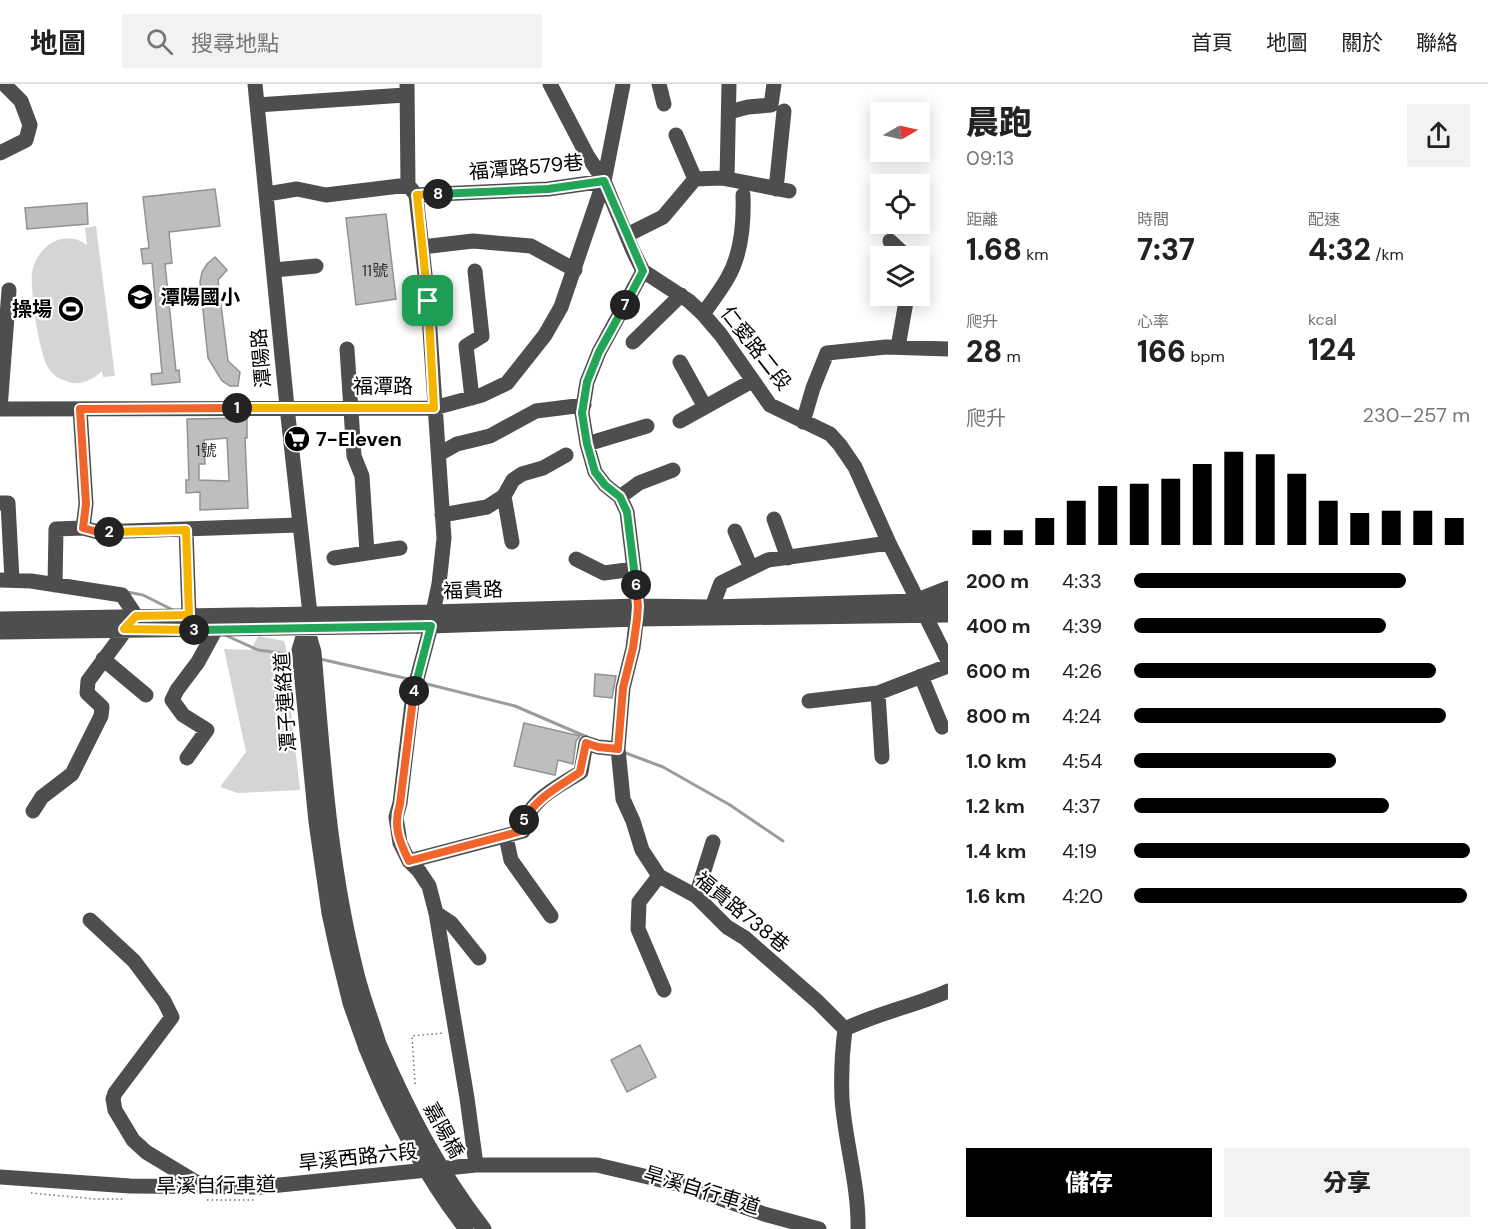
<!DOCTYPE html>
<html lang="zh-TW">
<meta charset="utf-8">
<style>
body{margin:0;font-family:"DM Sans","Noto Sans TC",sans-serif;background:#f2f2f2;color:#222;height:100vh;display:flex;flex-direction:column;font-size:22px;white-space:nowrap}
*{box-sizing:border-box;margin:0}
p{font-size:20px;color:#767676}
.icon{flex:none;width:33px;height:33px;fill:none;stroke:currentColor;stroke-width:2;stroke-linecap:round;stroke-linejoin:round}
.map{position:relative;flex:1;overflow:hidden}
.panel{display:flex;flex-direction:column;background:#fff;width:540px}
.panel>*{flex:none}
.needle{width:39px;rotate:81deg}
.tools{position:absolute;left:870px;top:18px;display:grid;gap:12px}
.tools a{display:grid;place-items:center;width:60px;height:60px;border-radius:0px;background:#fff;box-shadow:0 3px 15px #0003;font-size:30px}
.pin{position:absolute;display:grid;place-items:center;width:51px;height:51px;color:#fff;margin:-26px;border-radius:12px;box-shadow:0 3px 9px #0006}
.km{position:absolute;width:30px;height:30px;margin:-15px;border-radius:50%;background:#222;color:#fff;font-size:16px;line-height:30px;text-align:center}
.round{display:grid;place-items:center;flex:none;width:63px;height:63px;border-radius:0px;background:#f2f2f2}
.head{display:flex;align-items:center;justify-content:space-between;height:102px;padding:0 18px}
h1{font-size:33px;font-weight:800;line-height:45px}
.figures{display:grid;grid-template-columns:repeat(3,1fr);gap:9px;height:102px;padding:6px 18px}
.figures div{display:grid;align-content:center}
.figures b{font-size:30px;font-weight:800}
.figures small{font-size:16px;font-weight:400}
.figures p{font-size:16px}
.chart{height:168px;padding:12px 18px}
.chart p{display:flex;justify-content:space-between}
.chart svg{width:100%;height:108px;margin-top:6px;stroke:#000;stroke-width:6}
.cta{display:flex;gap:12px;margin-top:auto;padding:12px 18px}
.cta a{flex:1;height:69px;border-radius:0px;background:#000;color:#fff;font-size:24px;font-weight:800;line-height:69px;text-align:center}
.cta a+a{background:#f2f2f2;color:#222}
ul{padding:0 18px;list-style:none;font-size:20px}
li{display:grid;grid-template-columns:96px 72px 1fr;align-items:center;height:45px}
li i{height:15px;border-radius:8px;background:#000}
header{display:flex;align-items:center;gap:36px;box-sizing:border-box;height:84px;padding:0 30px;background:#fff;border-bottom:2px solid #e0e0e0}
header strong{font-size:28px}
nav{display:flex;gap:33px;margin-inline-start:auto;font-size:21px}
.search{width:420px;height:54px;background:#f2f2f2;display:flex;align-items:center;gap:15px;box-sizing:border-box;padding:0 21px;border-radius:0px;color:#767676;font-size:22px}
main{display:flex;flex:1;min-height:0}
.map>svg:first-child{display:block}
.green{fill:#d5d5d5}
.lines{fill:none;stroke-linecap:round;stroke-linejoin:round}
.stream{stroke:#9c9c9c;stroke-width:3}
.building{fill:#bebebe;stroke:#929292;stroke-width:1.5;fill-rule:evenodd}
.path{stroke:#707070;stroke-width:1.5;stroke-dasharray:1.5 3;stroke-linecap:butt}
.minor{stroke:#4e4e4e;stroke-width:15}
.minor-bridge{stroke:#4e4e4e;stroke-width:15}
.split-1-casing{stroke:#fff;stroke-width:12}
.split-2-casing{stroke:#fff;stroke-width:12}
.split-3-casing{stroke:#fff;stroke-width:12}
.split-4-casing{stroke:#fff;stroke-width:12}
.split-5-casing{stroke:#fff;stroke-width:12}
.split-6-casing{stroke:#fff;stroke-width:12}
.split-7-casing{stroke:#fff;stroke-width:12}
.split-8-casing{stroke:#fff;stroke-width:12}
.split-9-casing{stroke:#fff;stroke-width:12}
.split-1{stroke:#f5b400;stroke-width:8}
.split-2{stroke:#f0652b;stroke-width:8}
.split-3{stroke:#f5b400;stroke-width:8}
.split-4{stroke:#22a559;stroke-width:8}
.split-5{stroke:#f0652b;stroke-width:8}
.split-6{stroke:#f0652b;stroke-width:8}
.split-7{stroke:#22a559;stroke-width:8}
.split-8{stroke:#22a559;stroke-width:8}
.split-9{stroke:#f5b400;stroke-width:8}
.labels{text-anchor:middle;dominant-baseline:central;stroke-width:4.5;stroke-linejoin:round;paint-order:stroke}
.number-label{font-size:16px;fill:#303030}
.street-label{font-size:20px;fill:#000;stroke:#fff}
.poi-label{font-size:20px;font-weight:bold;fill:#000;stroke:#fff;text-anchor:start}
</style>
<header>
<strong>地圖</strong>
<div class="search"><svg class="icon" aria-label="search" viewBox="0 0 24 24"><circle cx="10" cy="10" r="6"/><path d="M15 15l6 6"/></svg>搜尋地點</div>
<nav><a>首頁</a><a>地圖</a><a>關於</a><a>聯絡</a></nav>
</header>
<main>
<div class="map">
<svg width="948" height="1145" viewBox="0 0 948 1145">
<rect width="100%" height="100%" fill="#fff"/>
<path class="green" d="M96,142L115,292L103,293L102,287C94,295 84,300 73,299C63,297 54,293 49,285C39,271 30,207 32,188C37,162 64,144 87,161L85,144Z
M258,552L284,557L289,574L287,592L300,706L238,709L220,703L246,668L224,565L251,566Z"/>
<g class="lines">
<path class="stream" d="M127,508L143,511L173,526
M225,551L258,566L296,571
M320,575L413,596
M423,599L515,622L587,653
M623,668L663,683L730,721L783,757"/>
</g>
<path class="building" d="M215,105L220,142L169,148L172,179L165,180L176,287L179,286L180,298L152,301L151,290L162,289L152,179L143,180L141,165L149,164L143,113Z
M87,119L88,140L27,145L25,124Z
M386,130L396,215L356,221L346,134Z
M215,173L227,186L218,196L228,277L240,288L238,302H230L222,297L208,274L200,198L202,188L207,180Z
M247,334V354H245L248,424L200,426V408L186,409V396H189L187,335ZM227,354L229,397L199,396V380H205L204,356Z
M595,590L616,592L612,614L594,612Z
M524,639L580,652L576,657L573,680L558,676L555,691L514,682Z
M640,961L656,993L627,1008L611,976Z"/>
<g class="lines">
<path class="path" d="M415,1000L412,952L444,949
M31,1109L95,1115H124
M207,1116H256"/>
<path class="minor" d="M255,0L287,323L310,530L299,566L316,738L329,829L337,866L350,919L366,964
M407,0L408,101
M550,0L587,71L604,97L633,167L643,187L689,217L703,230L721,251L770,321L830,350L840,361L855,383L889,459L948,577
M659,0L664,20
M257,21L405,11
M729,28L748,23L771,21L774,0
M676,51L695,95
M0,69L26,56L30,41L21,17L4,0
M727,95L729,0
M408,101L416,111L428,217L444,454L439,500L433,528
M776,105L784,27
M267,110L297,105L326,111L408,101
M416,111L548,105L604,97
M627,151L663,133L695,95L722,94L789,107
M890,157L906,172
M422,163L473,157L531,162L575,186
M274,186L316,182
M643,187L599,268L587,298L582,329L587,360L595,388L605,401L620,413L627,428L634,485L638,522L633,564L623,604L618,665L623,715L633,737L642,766L659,792L696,812L727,843L745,854L818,918L845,945
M9,206L0,325L434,324L482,311L507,299L545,251L561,223L604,97L623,0
M703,230C711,219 720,207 727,195C742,170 744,139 743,111
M633,258L681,211
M898,263L907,212
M347,265L354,372L362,392L367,469
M680,278L705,323
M472,314L466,262L482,252L475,187
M80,325L86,420L83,444
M680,337L752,297
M803,338L813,304L827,269L886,263L948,265
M587,360L647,342
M439,370L457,360L490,352L536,327L584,321
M504,412L512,458
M620,413L639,399L673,386
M0,419H8L12,496
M442,431L487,423L504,412L513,396L522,390L543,384L566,371
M774,435L788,474
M186,445L189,531
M735,447L751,484
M334,474L400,464
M576,475L604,489L634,485
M0,496L31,497L122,511L136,532L88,597L87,609L102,623L101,632L72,690L42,713L33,727
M55,501L56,445L83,444L98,448L299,441
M925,513L948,504
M712,523L721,499L768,476L889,459
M0,535L433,528L638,522L712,523L948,516
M431,542L413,610L400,719L396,733L400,759L409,777L419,787L429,802L436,829L467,1014L476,1081
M307,544L314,568C323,675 330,785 357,890C363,914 372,937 379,960
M0,548L431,542L637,535L948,531
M103,575L146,611
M921,592L942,643
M878,609L882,673
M809,617L878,609L948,582
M187,674L207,646L183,631L172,616L177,606L198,578L216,545
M506,753L511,776L551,832
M409,777L523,747C527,716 556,704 581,688L586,659L598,663L618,665
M659,792L639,818L638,845L664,906
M696,812L713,758
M436,829L451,839L479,874
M90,836L134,877L164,917L172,933L115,1009L113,1015L115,1026L133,1056L146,1068L204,1103
M845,945C842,968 841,991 842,1015C845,1058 859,1102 858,1145
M845,945C878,929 914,922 948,907
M0,1093L130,1102L260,1103L476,1081H597L678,1100L764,1130L819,1145"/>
<path class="minor-bridge" d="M379,960C408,1027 439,1087 484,1145
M366,964C392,1029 423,1090 466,1145"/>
</g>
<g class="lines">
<g class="split-1-casing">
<path id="split-1" d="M237,324H434L428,217"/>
</g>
<g class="split-2-casing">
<path id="split-2" d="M109,448H98L83,444L86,420L80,325L237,324"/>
</g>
<g class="split-3-casing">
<path id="split-3" d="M109,448L186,446L189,531L136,532L124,545L194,546"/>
</g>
<g class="split-4-casing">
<path id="split-4" d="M194,546L431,542L414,607"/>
</g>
<g class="split-5-casing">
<path id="split-5" d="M414,607L400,720C393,742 399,757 409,777L522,747L524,736"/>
</g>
<g class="split-6-casing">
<path id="split-6" d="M524,736C538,712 559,703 580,688L586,659L598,663L618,665L623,604L633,564L637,535L638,522L636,501"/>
</g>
<g class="split-7-casing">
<path id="split-7" d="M625,221L599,268L587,298L582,329L587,360L595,388L605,401L620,413L627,428L636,501"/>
</g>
<g class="split-8-casing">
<path id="split-8" d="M438,110L548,105L604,97L643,187L625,221"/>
</g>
<g class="split-9-casing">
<path id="split-9" d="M428,217L417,111L438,110"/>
</g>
<use href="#split-1" class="split-1"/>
<use href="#split-2" class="split-2"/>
<use href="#split-3" class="split-3"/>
<use href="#split-4" class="split-4"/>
<use href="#split-5" class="split-5"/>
<use href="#split-6" class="split-6"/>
<use href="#split-7" class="split-7"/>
<use href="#split-8" class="split-8"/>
<use href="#split-9" class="split-9"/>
</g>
<defs>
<g id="school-disc" transform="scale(1.35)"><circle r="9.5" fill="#000" stroke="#fff"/><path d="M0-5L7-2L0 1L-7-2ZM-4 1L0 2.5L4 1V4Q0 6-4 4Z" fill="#fff"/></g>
<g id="stadium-disc" transform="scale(1.35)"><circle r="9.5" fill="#000" stroke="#fff"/><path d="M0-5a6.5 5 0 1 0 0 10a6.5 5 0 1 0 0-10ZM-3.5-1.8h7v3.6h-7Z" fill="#fff"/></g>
<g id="supermarket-disc" transform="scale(1.35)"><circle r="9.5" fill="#000" stroke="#fff"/><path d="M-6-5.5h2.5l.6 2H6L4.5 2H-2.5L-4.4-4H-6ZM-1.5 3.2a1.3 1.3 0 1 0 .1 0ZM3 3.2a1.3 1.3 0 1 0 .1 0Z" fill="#fff"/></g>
</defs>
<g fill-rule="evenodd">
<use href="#school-disc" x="140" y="213"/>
<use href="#stadium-disc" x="71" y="225"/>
<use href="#supermarket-disc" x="297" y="355"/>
</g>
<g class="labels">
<g class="number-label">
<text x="375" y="186">11號</text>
<text x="206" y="366">1號</text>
</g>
<g class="street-label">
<text transform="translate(526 83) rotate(-5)">福潭路579巷</text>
<text transform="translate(756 264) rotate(52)">仁愛路二段</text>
<text transform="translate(261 274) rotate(-95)">潭陽路</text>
<text x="383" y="302">福潭路</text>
<text transform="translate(473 506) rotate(-2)">福貴路</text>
<text transform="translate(285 618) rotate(-94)">潭子連絡道</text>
<text transform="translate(742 828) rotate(39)">福貴路738巷</text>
<text transform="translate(444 1046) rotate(61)">嘉陽橋</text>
<text transform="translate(358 1073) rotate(-6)">旱溪西路六段</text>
<text transform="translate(216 1101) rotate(-1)">旱溪自行車道</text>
<text transform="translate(702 1106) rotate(17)">旱溪自行車道</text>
</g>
<g class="poi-label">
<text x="160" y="213">潭陽國小</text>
<text x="52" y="225" text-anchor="end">操場</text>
<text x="316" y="355">7-Eleven</text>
</g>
</g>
</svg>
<div class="tools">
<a><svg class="needle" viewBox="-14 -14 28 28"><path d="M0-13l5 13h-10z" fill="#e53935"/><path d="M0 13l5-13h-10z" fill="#767676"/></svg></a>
<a><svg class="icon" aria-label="locate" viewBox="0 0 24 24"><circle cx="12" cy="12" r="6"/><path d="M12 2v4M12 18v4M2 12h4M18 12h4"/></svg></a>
<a><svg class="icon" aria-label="layers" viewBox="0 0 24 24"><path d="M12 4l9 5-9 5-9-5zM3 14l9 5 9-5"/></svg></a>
</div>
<div class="pin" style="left:428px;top:217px;background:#1e9e55"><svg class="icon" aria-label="arrive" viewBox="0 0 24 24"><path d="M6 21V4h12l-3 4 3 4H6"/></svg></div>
<b class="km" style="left:237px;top:324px">1</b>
<b class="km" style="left:109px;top:448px">2</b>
<b class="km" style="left:194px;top:546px">3</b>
<b class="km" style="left:414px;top:607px">4</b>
<b class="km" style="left:524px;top:736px">5</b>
<b class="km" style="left:636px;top:501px">6</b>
<b class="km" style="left:625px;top:221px">7</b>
<b class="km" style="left:438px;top:110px">8</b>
</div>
<section class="panel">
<div class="head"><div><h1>晨跑</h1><p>09:13</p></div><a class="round"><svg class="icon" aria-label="share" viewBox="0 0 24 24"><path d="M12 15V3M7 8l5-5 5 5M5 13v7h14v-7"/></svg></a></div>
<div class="figures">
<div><p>距離</p><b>1.68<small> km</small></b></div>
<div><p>時間</p><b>7:37</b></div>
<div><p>配速</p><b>4:32<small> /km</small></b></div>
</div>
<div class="figures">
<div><p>爬升</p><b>28<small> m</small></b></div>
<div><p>心率</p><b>166<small> bpm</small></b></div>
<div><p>kcal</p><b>124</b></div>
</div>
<div class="chart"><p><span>爬升</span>230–257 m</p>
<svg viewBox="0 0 160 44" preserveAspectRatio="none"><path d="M5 44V38M15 44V38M25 44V33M35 44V26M45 44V20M55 44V19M65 44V17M75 44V11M85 44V6M95 44V7M105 44V15M115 44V26M125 44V31M135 44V30M145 44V30M155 44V33"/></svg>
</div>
<ul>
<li><b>200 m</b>4:33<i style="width:81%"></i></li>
<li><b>400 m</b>4:39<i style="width:75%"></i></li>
<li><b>600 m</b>4:26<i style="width:90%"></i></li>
<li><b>800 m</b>4:24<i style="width:93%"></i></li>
<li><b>1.0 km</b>4:54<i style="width:60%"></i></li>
<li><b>1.2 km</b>4:37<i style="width:76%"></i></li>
<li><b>1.4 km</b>4:19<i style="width:100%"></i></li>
<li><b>1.6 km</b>4:20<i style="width:99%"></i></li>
</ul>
<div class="cta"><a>儲存</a><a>分享</a></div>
</section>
</main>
